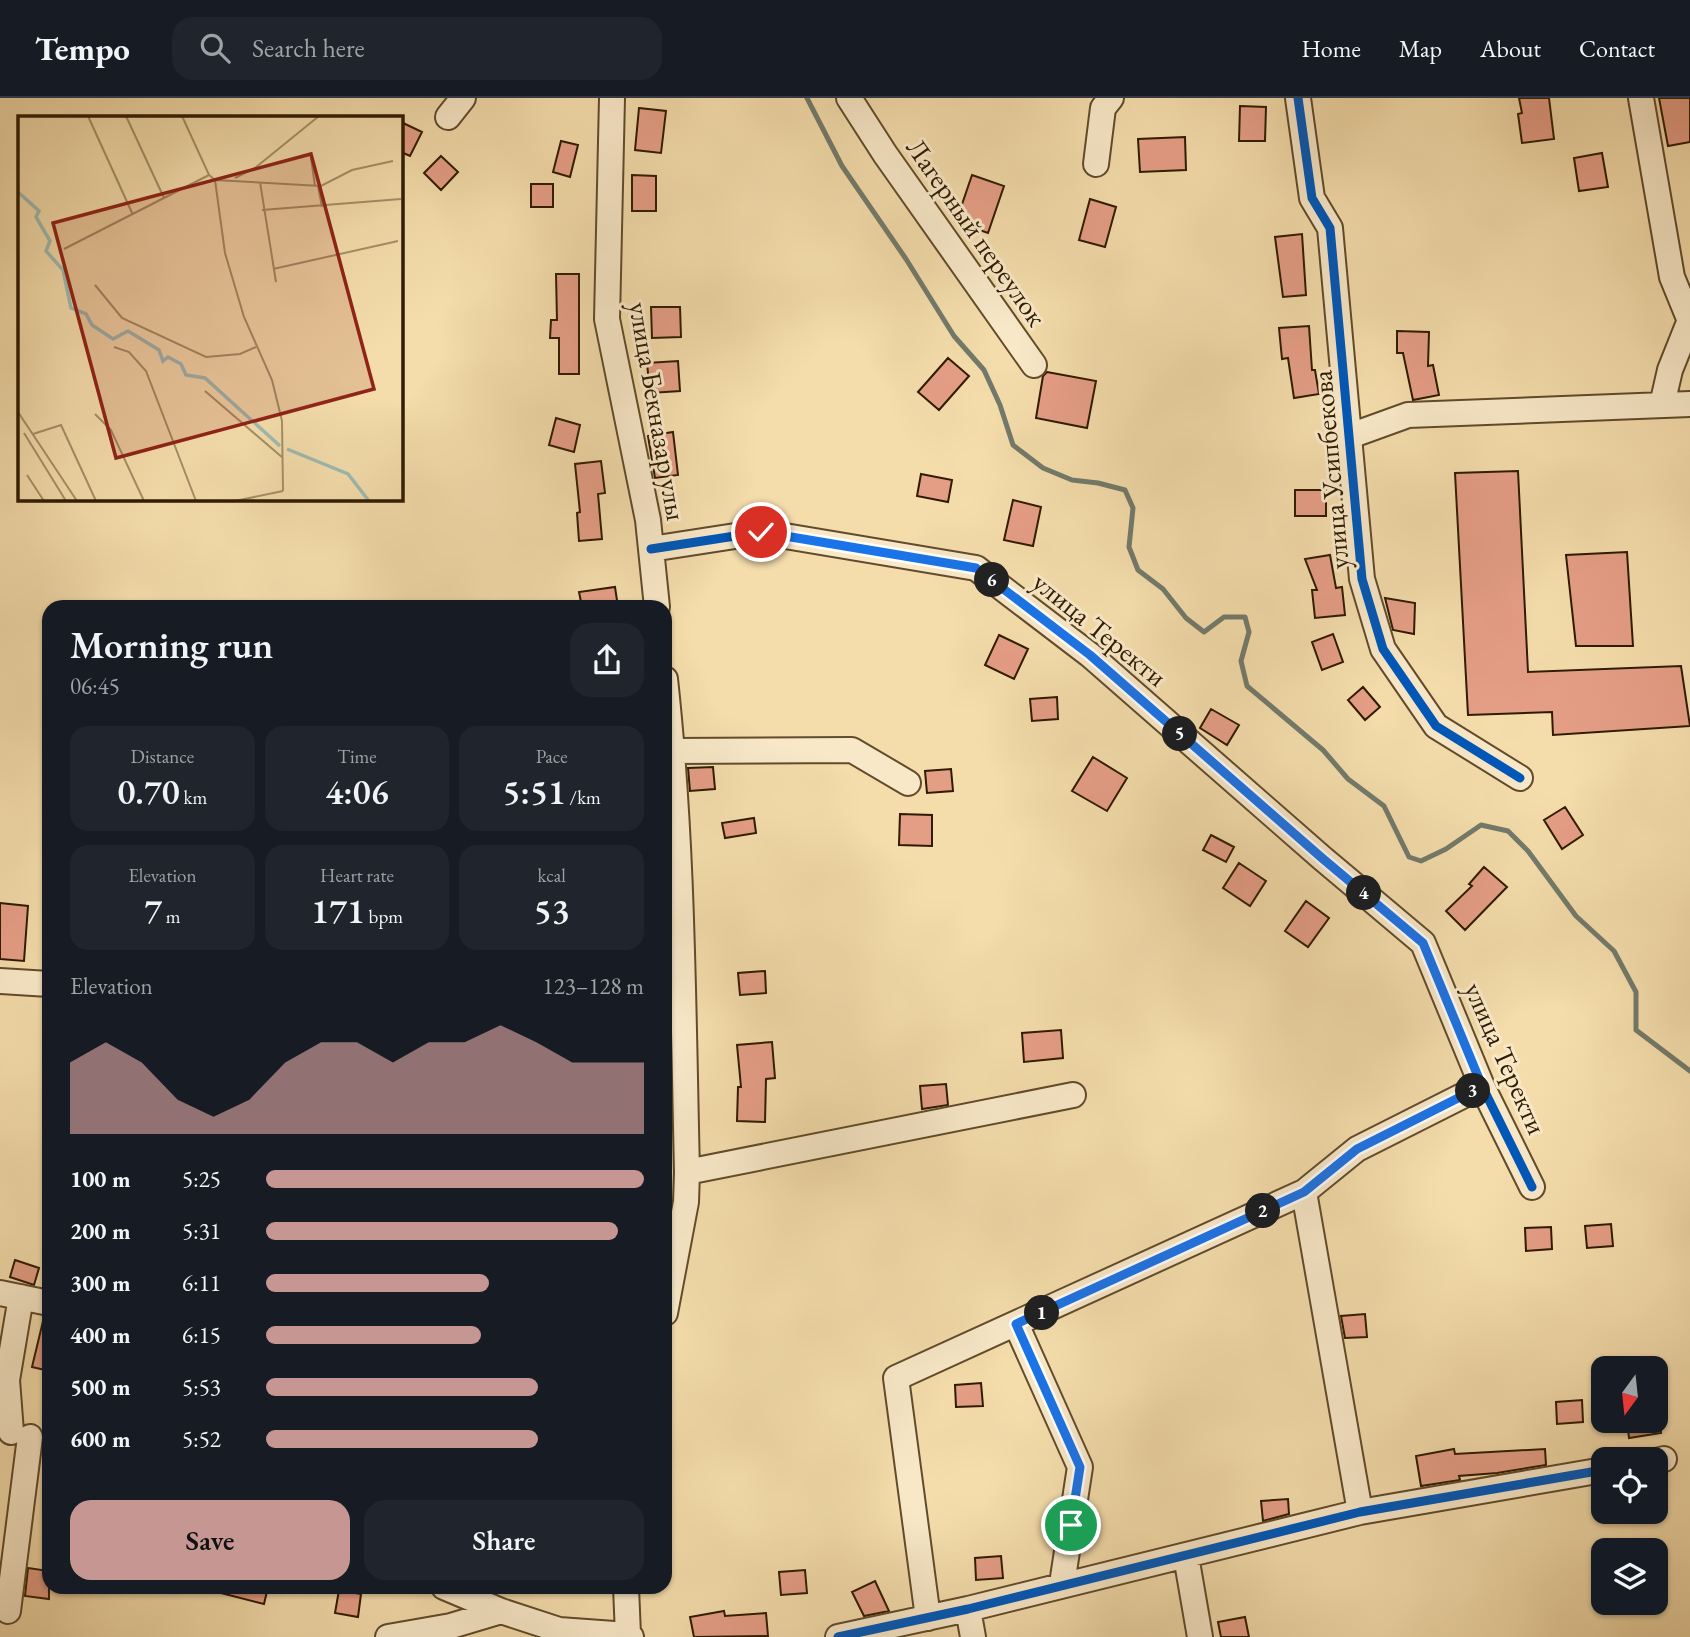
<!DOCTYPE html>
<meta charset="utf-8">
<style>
body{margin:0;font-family:"EB Garamond",serif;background:#20242c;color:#f1f3f6;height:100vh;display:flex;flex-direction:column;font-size:26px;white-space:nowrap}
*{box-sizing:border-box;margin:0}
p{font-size:23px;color:#9ea1a6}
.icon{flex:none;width:38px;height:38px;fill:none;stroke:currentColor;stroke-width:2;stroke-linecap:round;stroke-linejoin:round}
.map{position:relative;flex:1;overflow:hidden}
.details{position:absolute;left:42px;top:502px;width:630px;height:994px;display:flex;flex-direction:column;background:#171b24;border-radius:21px;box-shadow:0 2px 5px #0004}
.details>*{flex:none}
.needle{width:46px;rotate:195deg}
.controls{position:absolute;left:1591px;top:1258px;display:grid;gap:14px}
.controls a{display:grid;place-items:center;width:77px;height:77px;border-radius:14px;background:#171b24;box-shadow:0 2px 5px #0004;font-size:35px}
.pin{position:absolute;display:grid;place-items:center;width:60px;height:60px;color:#fff;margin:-30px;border:4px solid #fff;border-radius:50%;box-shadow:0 2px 7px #0007}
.km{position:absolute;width:35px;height:35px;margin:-18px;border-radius:50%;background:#222;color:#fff;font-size:19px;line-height:35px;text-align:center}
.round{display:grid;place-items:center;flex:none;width:74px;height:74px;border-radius:21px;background:#20242c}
.headline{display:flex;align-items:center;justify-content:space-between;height:119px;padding:0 28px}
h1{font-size:38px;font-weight:600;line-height:52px}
.stats{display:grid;grid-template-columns:repeat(3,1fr);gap:10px;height:119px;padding:7px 28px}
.stats div{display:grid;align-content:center;border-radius:18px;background:#20242c;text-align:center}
.stats b{font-size:35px;font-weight:600}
.stats small{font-size:19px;font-weight:400}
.stats p{font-size:19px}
.chart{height:196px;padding:14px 28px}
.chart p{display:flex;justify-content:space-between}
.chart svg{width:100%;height:126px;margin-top:7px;fill:#c59692;opacity:.7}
.primary-button{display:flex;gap:14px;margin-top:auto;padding:14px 28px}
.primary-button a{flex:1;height:80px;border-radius:21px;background:#c59692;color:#111;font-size:28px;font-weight:600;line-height:80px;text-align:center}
.primary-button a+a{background:#20242c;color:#f1f3f6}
ul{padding:0 28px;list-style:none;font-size:23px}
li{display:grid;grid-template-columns:112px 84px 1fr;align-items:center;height:52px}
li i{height:18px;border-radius:9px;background:#c59692}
header{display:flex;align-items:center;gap:42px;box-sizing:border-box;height:98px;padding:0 35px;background:#171b24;border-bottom:2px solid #363941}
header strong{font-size:33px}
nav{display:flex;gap:38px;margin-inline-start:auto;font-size:24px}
.search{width:490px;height:63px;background:#20242c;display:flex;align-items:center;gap:18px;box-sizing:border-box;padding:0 24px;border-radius:21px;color:#9ea1a6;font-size:26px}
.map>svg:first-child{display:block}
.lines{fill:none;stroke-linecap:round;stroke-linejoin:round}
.stream{stroke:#727a6b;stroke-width:5}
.building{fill:#e59e86;stroke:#2f1b00;stroke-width:2}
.minor-casing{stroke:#604b2b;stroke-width:28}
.minor{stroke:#f8e8c8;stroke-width:24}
.cycleway-casing{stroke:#f8e8c8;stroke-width:13}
.cycleway{stroke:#0057b8;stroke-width:9}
.route-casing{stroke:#fff;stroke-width:14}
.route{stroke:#1a73e8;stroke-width:9}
.labels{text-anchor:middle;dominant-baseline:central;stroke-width:6;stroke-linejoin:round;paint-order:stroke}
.street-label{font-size:28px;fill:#2f1b00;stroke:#f8e8c8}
.inset-river{fill:none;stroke:#9ebab2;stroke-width:3.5}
.inset-road{fill:none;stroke:#a58f67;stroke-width:2}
.view{fill:#8f2418;fill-opacity:0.15;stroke:#8f2418;stroke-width:3.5}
.inset-edge{fill:none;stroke:#2f1b00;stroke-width:3.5}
</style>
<header>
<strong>Tempo</strong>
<div class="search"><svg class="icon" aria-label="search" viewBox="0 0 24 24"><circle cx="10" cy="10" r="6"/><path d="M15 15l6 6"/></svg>Search here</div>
<nav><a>Home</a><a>Map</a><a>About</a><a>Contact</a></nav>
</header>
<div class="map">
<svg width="1690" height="1539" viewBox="0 0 1690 1539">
<rect width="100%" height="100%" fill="#f4dcab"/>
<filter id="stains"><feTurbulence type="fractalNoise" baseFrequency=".00286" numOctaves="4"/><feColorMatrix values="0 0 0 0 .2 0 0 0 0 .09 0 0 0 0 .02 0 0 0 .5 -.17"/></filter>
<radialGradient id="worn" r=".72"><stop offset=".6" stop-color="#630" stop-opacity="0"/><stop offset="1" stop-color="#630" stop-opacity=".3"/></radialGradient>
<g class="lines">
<path class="stream" d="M807,0L842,68L906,161L954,238L984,272L1000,307L1013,347L1043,370L1072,382L1098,385L1125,392L1133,410L1129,449L1138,472L1163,491L1186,520L1204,534L1224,519H1245L1249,534L1241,563L1247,588L1323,652L1348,681L1384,708L1409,759L1421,763L1446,751L1481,727L1508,733L1528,753L1576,818L1614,853L1636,894V932L1690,973"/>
</g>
<path class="building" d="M1519,0H1549L1554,41L1522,45L1518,16L1522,15Z
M1659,0H1690V44L1668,48Z
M1240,8L1266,9L1265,43H1239Z
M639,10L666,13L661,55L635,52Z
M401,24L422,34L410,58L401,54Z
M1185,39L1186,72L1140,74L1138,41Z
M561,43L578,47L570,79L553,74Z
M1602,55L1608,89L1579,93L1574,60Z
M441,58L458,74L441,92L424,75Z
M632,77L656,78V113H632Z
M972,77L1004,88L988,135L956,124Z
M531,86H553V109H531Z
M1090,101L1116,109L1105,149L1079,142Z
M1302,136L1306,197L1283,199L1275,139Z
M556,176H579V276H559V240H550L551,222H557Z
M651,209H680L681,239L652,240Z
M1309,228L1312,272H1315L1319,296L1294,300L1288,260L1282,261L1279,230Z
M1397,233L1429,234L1428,268L1433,267L1439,297L1413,302L1403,255H1397Z
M948,260L969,278L939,312L918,294Z
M678,263L680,293L650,295L647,265Z
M1047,274L1096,283L1087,330L1036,320L1043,278Z
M556,320L580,327L574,354L549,347Z
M673,334L678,377L655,380L648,338Z
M601,363L605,395L598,396L602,441L579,443L577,415L580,414L575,366Z
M1518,373L1528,574L1681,568L1690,628L1553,637L1552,614L1468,617L1455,375Z
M921,376L952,382L948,404L917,398Z
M1295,392H1326V418H1295Z
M1013,402L1041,409L1033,448L1004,442Z
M1627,454L1633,548H1576L1566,457Z
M1330,457L1336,490L1342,489L1345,517L1315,520L1312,492H1317L1305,461Z
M615,489L618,509H582L579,494Z
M1385,500L1415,505L1414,536L1393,532Z
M1333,536L1343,564L1322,572L1312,544Z
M999,537L1028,551L1014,581L985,567Z
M1363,589L1380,609L1365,622L1348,602Z
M1057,599L1058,621L1032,623L1030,601Z
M1211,611L1239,627L1227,647L1200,630Z
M1093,659L1127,680L1107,713L1072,693Z
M713,669L715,691L690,693L688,670Z
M951,671L953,693L927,695L925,673Z
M1565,709L1583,737L1562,751L1544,722Z
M900,716L932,717V748L899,747Z
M754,720L756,735L725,740L722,725Z
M1211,737L1234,749L1226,764L1203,752Z
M1239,765L1266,783L1250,808L1223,790Z
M1484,769L1507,789L1465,832L1446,813L1472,788L1469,786Z
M1306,803L1329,820L1308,849L1285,833Z
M0,805L28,808L24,863L0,861Z
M765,873L766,895L740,897L738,875Z
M1061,932L1063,960L1024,964L1022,935Z
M772,944L775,980L766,981L765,1024L737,1023L738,989H741L737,947Z
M946,986L948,1007L922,1011L920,988Z
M1611,1126L1613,1148L1587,1150L1585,1128Z
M1551,1129L1552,1151L1526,1153L1525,1130Z
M15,1162L39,1170L34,1187L10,1179Z
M1365,1216L1367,1239L1345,1240L1341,1218Z
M44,1219H49V1273L32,1269Z
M981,1285L983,1308L956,1309L955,1287Z
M1582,1302L1583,1324L1557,1326L1556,1304Z
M1627,1323H1660L1661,1335L1629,1340Z
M1454,1351L1455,1356L1545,1351L1546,1367L1497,1375L1459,1378L1460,1382L1421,1388L1416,1358Z
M1288,1401L1289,1416L1263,1423L1261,1403Z
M1001,1458L1003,1480L976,1482L975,1460Z
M28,1470L49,1473V1501L25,1498Z
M805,1472L807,1495L781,1497L779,1474Z
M875,1483L889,1513L864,1518L852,1494Z
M218,1489H268L264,1506L217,1494Z
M339,1492L361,1496L358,1519L335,1515Z
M724,1513L725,1518L766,1515L768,1538L694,1539L690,1519Z
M1245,1519L1249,1539H1221L1218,1524Z"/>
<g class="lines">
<g class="minor-casing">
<path id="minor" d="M612,0L607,221L648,422L657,509
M849,0L885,56L1034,267
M1298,0L1312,100L1330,130L1362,481L1383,551L1436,628L1520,680
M1641,0L1672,179L1690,223
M448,19L463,0
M1096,66L1103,10L1111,0
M1662,307L1670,272L1690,222
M1350,338L1408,317L1690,306
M651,451L761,434L976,470L1090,557L1322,760L1423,845L1482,988L1532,1089
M665,581C683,745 683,910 687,1074L686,1104L665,1215
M673,653L852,652L908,685
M0,883L49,886
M687,1074L1073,997
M1304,1094L1360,1414
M0,1195L49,1205
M1016,1226L1080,1369L1062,1486
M11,1334L7,1282L21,1199
M1656,1363L1664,1361
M1186,1458L1200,1539
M444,1489L501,1513L559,1532L628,1537
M626,1489L628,1537L631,1539
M968,1511L973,1539
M8,1513L30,1339
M928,1520L896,1280L1304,1094L1357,1051L1482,988
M388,1539L451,1528L501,1513
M838,1539L968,1511L1360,1414L1603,1372"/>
</g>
<use href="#minor" class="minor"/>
<g class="cycleway-casing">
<path id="cycleway" d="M1298,0L1312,100L1330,130L1362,481L1383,551L1436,628L1520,680
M651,451L761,434L976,470L1090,557L1322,760L1423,845L1482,988L1532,1089
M838,1539L968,1511L1360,1414L1603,1372"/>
</g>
<use href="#cycleway" class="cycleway"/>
</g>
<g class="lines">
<g class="route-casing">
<path id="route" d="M761,434L976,470L1090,557L1322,760L1423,845L1482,988L1357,1051L1304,1094L1016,1226L1080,1369L1071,1427"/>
</g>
<use href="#route" class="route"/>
</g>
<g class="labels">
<g class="street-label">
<text transform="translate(977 134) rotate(55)">Лагерный переулок</text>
<text transform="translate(658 313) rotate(80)">улица Бекназар улы</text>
<text transform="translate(1330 372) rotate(-95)">улица Усипбекова</text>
<text transform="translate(1100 531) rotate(39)">улица Теректи</text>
<text transform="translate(1506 960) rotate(66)">улица Теректи</text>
</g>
</g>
<g transform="translate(18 18)">
<rect width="385" height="385" fill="#f4dcab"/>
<path class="inset-river" d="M0,76L21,95L18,101L32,125L28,135L45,154L53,192L68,198L74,209L95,223L110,215L141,234L145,245L150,241L163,248L168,259L187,262L262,330M269,333L330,358L351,385"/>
<path class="inset-road" d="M70,0L115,99M108,0L146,82M164,0L191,59L197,64L207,137L226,201L254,264L264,305L265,375M293,42L297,70M217,62L237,52L301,0M197,64L303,70L334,54L375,45M242,66L258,166M300,70L304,91M244,94L383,83M46,133L191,59M255,153L380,125M77,169L104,202L188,241L222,238L238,231M96,231L111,236L128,255L178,385M187,275L265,342M0,296L59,385M77,298L93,314L126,385M6,317L48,385M15,318L43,309L78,385M9,359L26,385M217,385L265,375"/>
<path class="view" d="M293,38L356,273L98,342L35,107Z"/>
<rect width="385" height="385" class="inset-edge"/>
</g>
<rect width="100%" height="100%" filter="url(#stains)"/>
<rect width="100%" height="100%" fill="url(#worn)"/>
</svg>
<div class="controls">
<a><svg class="needle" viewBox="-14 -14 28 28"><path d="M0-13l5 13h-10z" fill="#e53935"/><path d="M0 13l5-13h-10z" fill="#9ea1a6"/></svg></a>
<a><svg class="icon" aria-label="locate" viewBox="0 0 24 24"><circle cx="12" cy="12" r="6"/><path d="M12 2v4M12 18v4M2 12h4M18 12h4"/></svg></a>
<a><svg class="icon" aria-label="layers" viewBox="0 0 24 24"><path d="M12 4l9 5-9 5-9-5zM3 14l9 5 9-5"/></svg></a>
</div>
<div class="pin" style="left:1071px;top:1427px;background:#1e9e55"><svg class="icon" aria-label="arrive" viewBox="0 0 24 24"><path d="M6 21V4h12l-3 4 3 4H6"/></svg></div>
<div class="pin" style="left:761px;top:434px;background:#d93025"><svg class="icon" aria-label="check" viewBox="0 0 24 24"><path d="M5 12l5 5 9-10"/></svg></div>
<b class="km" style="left:1042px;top:1215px">1</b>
<b class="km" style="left:1263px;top:1113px">2</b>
<b class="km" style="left:1473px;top:993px">3</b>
<b class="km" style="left:1364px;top:795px">4</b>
<b class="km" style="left:1180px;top:636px">5</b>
<b class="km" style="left:992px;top:482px">6</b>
<section class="details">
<div class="headline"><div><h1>Morning run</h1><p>06:45</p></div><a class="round"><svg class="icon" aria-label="share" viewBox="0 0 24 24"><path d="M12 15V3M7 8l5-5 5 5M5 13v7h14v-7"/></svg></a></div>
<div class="stats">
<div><p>Distance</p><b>0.70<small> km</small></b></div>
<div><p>Time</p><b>4:06</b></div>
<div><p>Pace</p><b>5:51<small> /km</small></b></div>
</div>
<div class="stats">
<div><p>Elevation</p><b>7<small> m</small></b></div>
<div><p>Heart rate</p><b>171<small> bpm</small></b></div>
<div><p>kcal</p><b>53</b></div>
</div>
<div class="chart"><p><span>Elevation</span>123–128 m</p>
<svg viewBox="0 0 160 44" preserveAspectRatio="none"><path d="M0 44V19L10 12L20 19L30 32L40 38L50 32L60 19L70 12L80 12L90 19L100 12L110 12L120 6L130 12L140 19L150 19L160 19V44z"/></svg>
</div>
<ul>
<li><b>100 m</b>5:25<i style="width:100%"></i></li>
<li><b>200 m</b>5:31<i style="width:93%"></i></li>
<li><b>300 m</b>6:11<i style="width:59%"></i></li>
<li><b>400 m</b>6:15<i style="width:57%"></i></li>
<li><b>500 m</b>5:53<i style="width:72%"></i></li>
<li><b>600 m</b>5:52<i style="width:72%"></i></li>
</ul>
<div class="primary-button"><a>Save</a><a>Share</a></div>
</section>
</div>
